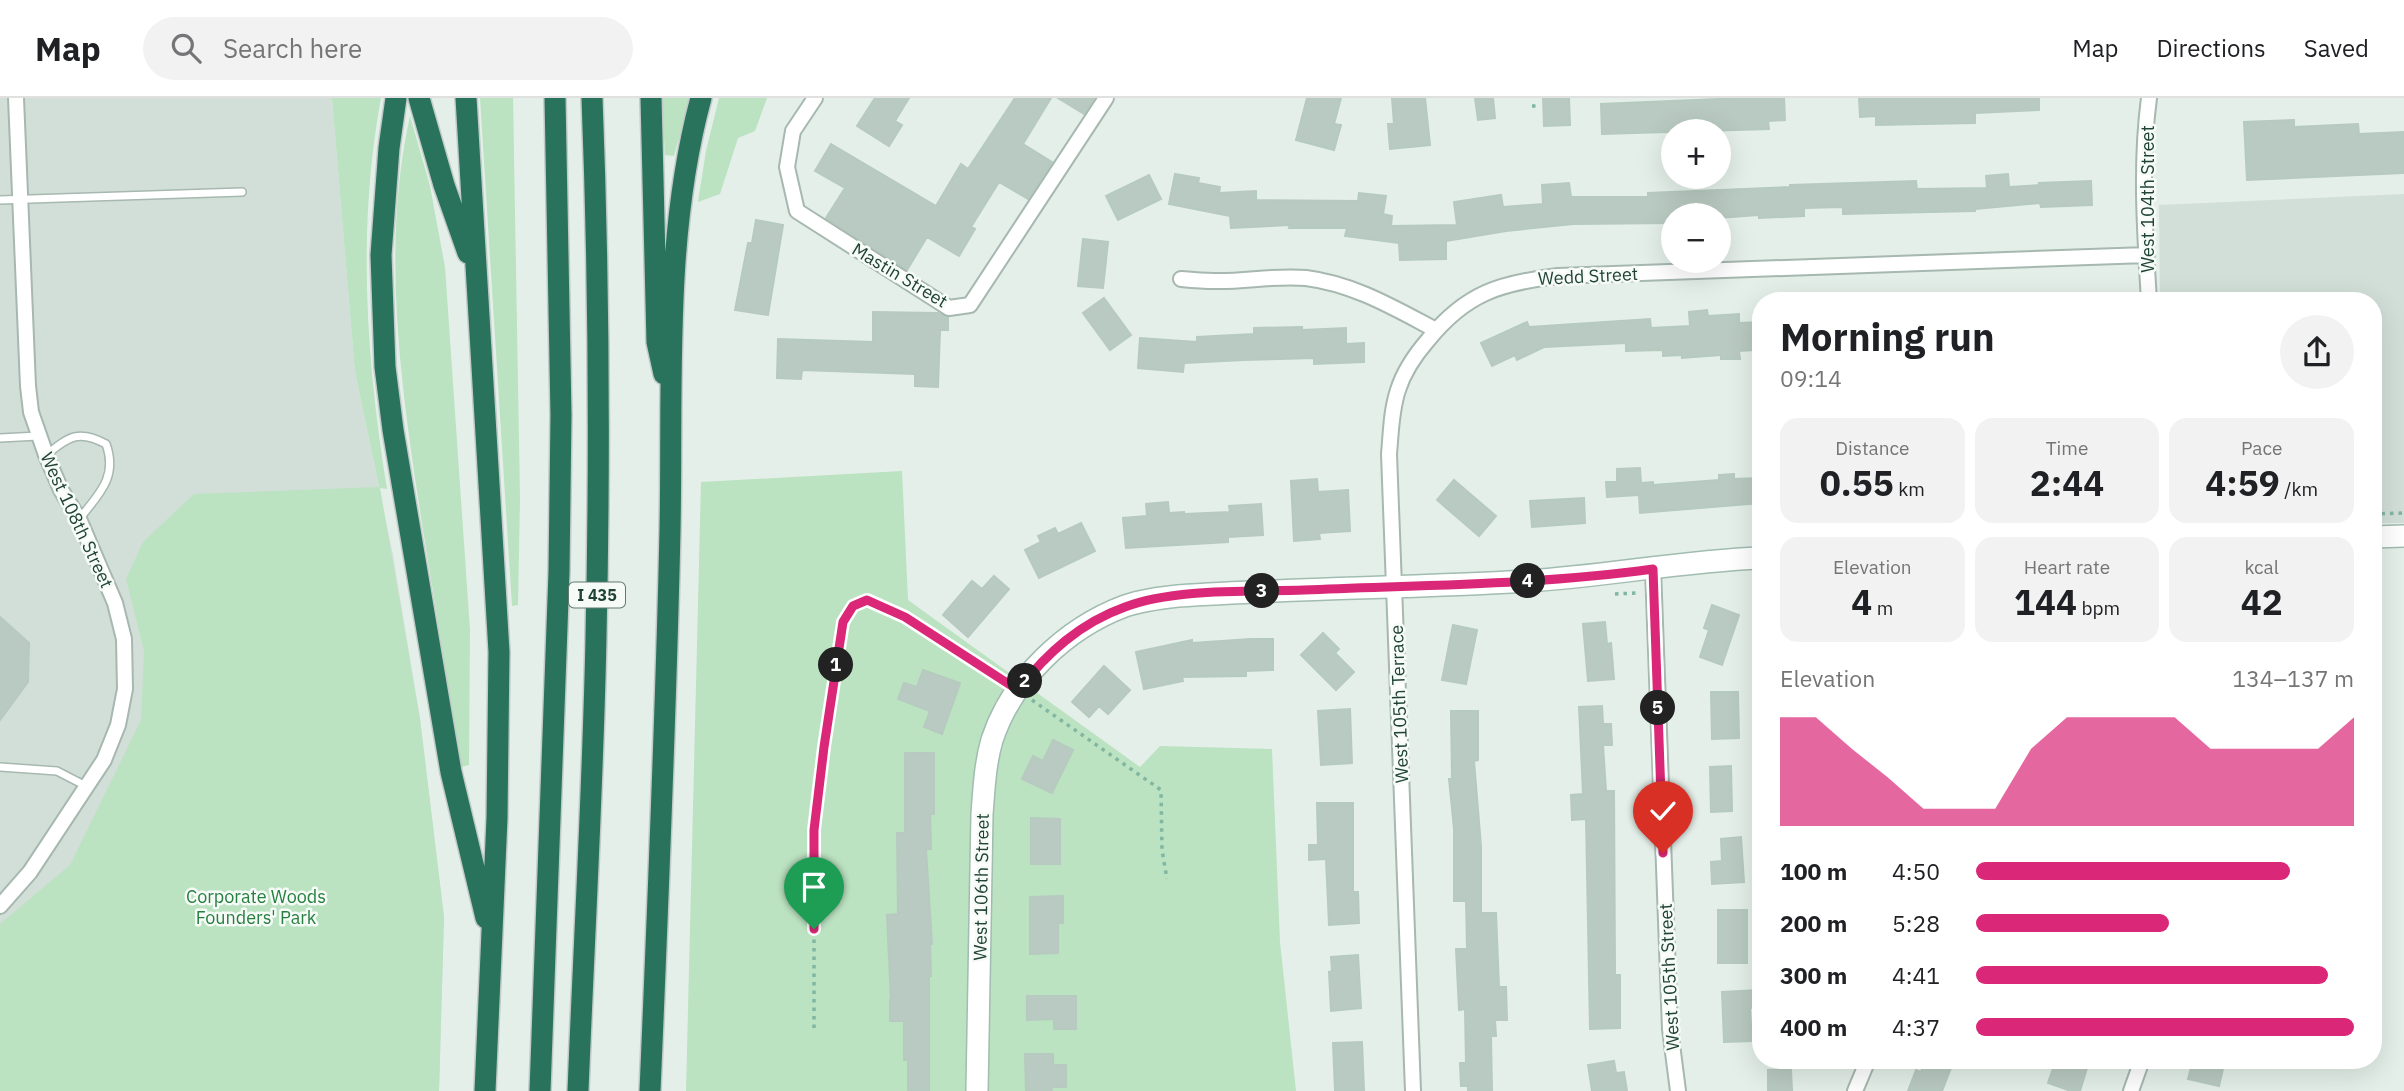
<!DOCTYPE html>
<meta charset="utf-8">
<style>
body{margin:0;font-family:"IBM Plex Sans",sans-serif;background:#f2f2f2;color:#202124;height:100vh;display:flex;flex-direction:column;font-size:26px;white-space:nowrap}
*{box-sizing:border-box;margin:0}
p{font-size:23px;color:#757577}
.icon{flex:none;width:38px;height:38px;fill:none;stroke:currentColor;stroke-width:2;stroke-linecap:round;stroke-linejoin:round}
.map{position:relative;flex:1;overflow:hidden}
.details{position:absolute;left:1752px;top:194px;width:630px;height:777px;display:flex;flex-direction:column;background:#fff;border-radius:28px;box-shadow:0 7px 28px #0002}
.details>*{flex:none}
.buttons{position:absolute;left:1661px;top:21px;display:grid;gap:14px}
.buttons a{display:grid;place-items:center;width:70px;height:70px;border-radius:50%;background:#fff;box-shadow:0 7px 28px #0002;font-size:35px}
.pin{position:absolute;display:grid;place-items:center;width:60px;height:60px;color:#fff;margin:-72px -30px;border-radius:50% 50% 50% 0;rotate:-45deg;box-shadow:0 0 7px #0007}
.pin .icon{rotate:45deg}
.km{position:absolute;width:35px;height:35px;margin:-18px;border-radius:50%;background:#222;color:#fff;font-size:19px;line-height:35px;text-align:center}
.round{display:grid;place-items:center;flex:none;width:74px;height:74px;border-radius:37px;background:#f2f2f2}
.overview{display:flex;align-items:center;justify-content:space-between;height:119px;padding:0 28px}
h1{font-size:38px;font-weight:800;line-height:52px}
.figures{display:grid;grid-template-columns:repeat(3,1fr);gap:10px;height:119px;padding:7px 28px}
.figures div{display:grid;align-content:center;border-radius:18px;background:#f2f2f2;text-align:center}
.figures b{font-size:35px;font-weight:800}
.figures small{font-size:19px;font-weight:400}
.figures p{font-size:19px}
.chart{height:196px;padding:14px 28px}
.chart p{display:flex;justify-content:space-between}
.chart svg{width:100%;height:126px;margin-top:7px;fill:#db2777;opacity:.7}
ul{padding:0 28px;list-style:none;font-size:23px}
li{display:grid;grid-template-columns:112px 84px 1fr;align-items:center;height:52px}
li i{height:18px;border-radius:9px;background:#db2777}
header{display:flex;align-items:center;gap:42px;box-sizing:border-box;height:98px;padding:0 35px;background:#fff;border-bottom:2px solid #e0e0e0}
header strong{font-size:33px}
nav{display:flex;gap:38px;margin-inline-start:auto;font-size:24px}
.search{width:490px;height:63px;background:#f2f2f2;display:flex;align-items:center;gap:18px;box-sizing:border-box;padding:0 24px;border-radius:38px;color:#757577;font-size:26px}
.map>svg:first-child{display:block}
.built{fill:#d2dfd8}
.green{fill:#bbe2c1}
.building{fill:#b9cac2;stroke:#b6cabf;stroke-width:2}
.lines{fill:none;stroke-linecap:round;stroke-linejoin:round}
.lane-casing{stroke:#a6b8b0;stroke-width:10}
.street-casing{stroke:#a6b8b0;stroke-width:18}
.secondary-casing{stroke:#a1bcb0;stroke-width:24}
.highway-casing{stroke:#c1cac7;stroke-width:24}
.path{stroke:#81b6a0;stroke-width:3.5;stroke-dasharray:3.5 5;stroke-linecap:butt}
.lane{stroke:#fff;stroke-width:7}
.street{stroke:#fff;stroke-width:14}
.secondary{stroke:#fff;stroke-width:21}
.highway{stroke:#29735c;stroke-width:21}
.route-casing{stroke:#fff;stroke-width:14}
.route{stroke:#db2777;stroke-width:9}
.labels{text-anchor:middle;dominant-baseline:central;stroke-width:5;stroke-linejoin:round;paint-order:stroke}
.shield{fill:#f6fbf8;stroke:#617a70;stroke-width:2}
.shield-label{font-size:16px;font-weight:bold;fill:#214336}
.street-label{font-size:18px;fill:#214336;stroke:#f6fbf8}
.park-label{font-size:18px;fill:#267f3f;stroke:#f6fbf8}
</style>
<header>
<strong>Map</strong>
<div class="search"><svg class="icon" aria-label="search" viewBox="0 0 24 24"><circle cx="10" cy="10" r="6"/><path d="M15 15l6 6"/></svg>Search here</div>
<nav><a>Map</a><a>Directions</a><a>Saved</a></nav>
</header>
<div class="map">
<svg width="2404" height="993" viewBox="0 0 2404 993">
<rect width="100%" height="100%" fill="#e4efe9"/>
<path class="built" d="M0,0H332L355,274L393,457L420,621L444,819L439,993H0Z
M2404,96V425H2373V203H2160L2159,107Z"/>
<path class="green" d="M332,0H381C357,129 366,262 387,391L380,390L420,621L444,819L439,993H0V826L70,767L141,622L144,553L126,481L143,444L194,396L379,389L355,274Z
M480,0H513L520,400L518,507L512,508Z
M662,0H690L674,58L665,57Z
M719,0H767L755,33L738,40L720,96L698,104L706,53Z
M410,18L430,88L445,169L470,532L469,667L461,669C448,590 436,511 423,432C402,296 380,154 410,18Z
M902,373L908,502L1140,669L1160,648L1272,651L1280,844L1296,993H686L701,384Z"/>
<path class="building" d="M875,0H909L895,23L902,27L889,48L857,28Z
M1015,0H1051L1023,46L1052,64L1028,101L999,84L971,129L975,131L959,158L927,139L907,172L826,120L845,90L815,73L831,46L936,108L961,66L968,71Z
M1058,0H1094L1084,16Z
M1307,0H1341L1334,26L1341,27L1334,52L1296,42Z
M1392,0H1425L1430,47L1390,51L1388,26H1394Z
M1475,0H1493L1495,20L1478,22Z
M1543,0H1569L1570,27L1544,28Z
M1742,0H1784L1785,22L1768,23L1769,31L1602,36L1601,6Z
M1859,0H2039V12L1975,15V25L1876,27V18L1860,19Z
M2294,22V29L2358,26L2359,36L2404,34V75L2247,82L2244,24Z
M1175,76L1199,80L1198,85L1220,89L1219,95L1256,93V102L1358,103L1359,95L1386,98L1383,116L1392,118L1391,128L1457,127L1454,104L1501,97L1503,109L1543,106L1542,87L1569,85L1571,99H1648V95L1790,89V87L1916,83L1917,91L1987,90L1986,78L2008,76L2009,89L2040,87L2039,85L2091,83L2092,107L2041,109L2040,105L1975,111V113L1843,116V109L1804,110V118L1759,120V117L1718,120V117H1673V125L1573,126L1506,133L1446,143V161L1400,162L1399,145L1345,138L1347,130H1289L1290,127L1231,130L1230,118L1169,106Z
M1149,77L1161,101L1118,122L1106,98Z
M756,122L783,127L768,217L735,212L748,145H752Z
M1083,141L1108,144L1103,190L1078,188Z
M1104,200L1131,237L1110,252L1083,215Z
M1707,212L1708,218L1739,216V225L1760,224V246H1753L1754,252L1739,253L1740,261H1721V257L1682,260V257L1663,258V252L1626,253V245L1544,249L1517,262L1515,257L1492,268L1481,245L1527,224L1529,229L1650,221L1651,230L1690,228L1689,214Z
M873,214L938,215L948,219V232H940L938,289L915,288V276L802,272L801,281L777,280L778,241L873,244Z
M1302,229V232L1346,230V246L1364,245V264L1314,266V260L1244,262L1184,265L1183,274L1138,270L1140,240L1197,244V239L1254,236V230Z
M1640,370L1641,385L1653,384V387L1719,382V377L1734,376V381L1760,380V405L1640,415L1639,397L1607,399L1606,384H1617V371Z
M1317,381L1318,394L1348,392L1350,433L1319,435L1320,441L1294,443L1291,383Z
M1454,382L1496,418L1479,438L1437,402Z
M1584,400L1585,425L1532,429L1530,403Z
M1168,404L1169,415L1184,414V416L1230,414L1229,408L1261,406L1263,437L1228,439V444L1126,450L1123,420L1147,418L1146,406Z
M1081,425L1095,453L1039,480L1025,452L1041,444L1038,438L1055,430L1058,436Z
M994,478L1009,491L968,539L943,517L972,483L982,491Z
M1712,507L1739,517L1722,567L1700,559L1709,532L1704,530Z
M0,519L29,545L28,584L0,622Z
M1605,524L1607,546L1611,545L1614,581L1588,583L1583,526Z
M1453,527L1477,532L1466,586L1442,582Z
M1323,535L1339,551L1335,555L1354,574L1336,592L1301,557Z
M1251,541H1273V572L1246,573V578L1182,579L1183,583L1144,591L1136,554L1192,542V545Z
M1104,568L1130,592L1108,616L1099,608L1089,619L1072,604Z
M923,572L960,585L942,636L924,629L930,613L898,601L904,585L917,589Z
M1711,594H1738L1739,640L1712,641Z
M1602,608L1603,626H1611L1612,647H1603L1606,693H1614L1615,877H1620V930L1590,931L1586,721L1572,722L1571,697L1583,696L1579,609Z
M1350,611L1352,665L1321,667L1318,613Z
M1451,613H1478V662L1474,663L1481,748V815H1496L1499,889H1506L1507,922H1495L1496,938H1491L1492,993H1468V988H1461L1460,965H1466L1465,911L1459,912L1456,851H1467L1466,803H1454V731L1449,681H1452Z
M1053,642L1073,652L1052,695L1022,681L1033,658L1043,663Z
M905,655H934V716H930L931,751H926L932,846H930L931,878H929V993H908V962H904V923H890V902H891L887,817L898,816L897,735H905Z
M1731,668L1732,713L1711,714L1710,669Z
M1317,705H1353V794H1358L1359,825L1329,827L1326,761L1309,762V747H1318Z
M1031,720L1060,721V766H1031Z
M1741,739L1744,784L1712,786L1711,764L1722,763L1721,741Z
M1063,798V825H1058V855L1030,856V799Z
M1718,812H1747V865H1718Z
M1358,857L1361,910L1331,913L1329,874L1332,873L1331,859Z
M1759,892L1760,909L1750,910L1752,943L1724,944L1722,894Z
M1027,898H1076V931H1054V921L1027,922Z
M1362,944L1364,993H1335L1333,945Z
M1025,956H1053V967H1066V989H1051L1052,993H1026Z
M1926,962H1954L1942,993H1908L1916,972L1921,974Z
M2056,962H2082L2081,968L2087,970L2080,993H2071L2048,985Z
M2193,962H2225L2219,988L2188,981Z
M1614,963L1616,975L1624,974L1627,993H1592L1588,967Z
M1791,971L1792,993H1768V972Z"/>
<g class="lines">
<g class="lane-casing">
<path id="lane" d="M0,102L242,94
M0,340L38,338
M46,357C69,339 78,331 106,346C118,379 99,396 80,420
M0,669L57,673L86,688"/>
</g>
<g class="street-casing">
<path id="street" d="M815,0L793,33L787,69L797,113L949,210L970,207L1106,0
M1181,181C1192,182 1203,183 1214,183C1244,184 1275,177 1306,180C1354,186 1394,210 1436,232
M2149,203C2145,136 2140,67 2149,0
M1653,471L1670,931L1678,993
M0,808L30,774L104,662L118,627L125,591L124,541L115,505L79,421L61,392L46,357L31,314L28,288L16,0
M1413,993L1389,356C1391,335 1391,313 1398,292C1404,273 1415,257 1428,242C1466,195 1500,185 1558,178L2147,157
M1855,993L1868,962
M2131,993L2142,962"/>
</g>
<g class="secondary-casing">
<path id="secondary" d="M2373,439L2404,438
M977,993L982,716C984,691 985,666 992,642C1012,581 1066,530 1125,508C1142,502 1160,500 1178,498C1295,490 1412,490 1528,483C1606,478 1683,463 1760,460"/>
</g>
<g class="highway-casing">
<path id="highway" d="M396,0L389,50L381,157L385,269L393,332L451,674L486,820
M419,0L444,87L468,155
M466,0L499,554L497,720L485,993
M651,0L657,244L664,276
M540,993L559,474L561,317L555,0
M578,993C584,842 593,690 596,539C600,359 599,180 592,0
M650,993C658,806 666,619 670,432C673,288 663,140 701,0"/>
</g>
<path class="path" d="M1532,8H1540
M2373,416L2404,415
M1615,496L1637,495
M1032,602L1161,692L1162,752L1167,781
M814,930V732L823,649L843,524L853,508L867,502L905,519L1003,581"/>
<use href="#lane" class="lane"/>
<use href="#street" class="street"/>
<use href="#secondary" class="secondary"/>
<use href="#highway" class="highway"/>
</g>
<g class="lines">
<g class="route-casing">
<path id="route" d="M814,831V732L824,649L843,524L853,508L867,502L905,519L1018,592C1047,555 1080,525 1125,509C1175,490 1249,494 1304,492C1420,487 1537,487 1653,471L1663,755"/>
</g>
<use href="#route" class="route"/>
</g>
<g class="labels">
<rect class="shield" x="569" y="484.5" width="56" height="25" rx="5"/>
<g class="shield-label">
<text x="597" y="497">I 435</text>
</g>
<g class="street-label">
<text transform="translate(2147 101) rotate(-90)">West 104th Street</text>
<text transform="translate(900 177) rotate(31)">Mastin Street</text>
<text transform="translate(1588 178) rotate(-3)">Wedd Street</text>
<text transform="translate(77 422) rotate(65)">West 108th Street</text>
<text transform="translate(1399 606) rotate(-92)">West 105th Terrace</text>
<text transform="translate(981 789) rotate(-89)">West 106th Street</text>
<text transform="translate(1669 879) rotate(-93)">West 105th Street</text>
</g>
<g class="park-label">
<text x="256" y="798">Corporate Woods<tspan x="256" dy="21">Founders' Park</tspan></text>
</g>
</g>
</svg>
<div class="buttons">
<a>+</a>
<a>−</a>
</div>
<div class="pin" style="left:814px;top:831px;background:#1e9e55"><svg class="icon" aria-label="arrive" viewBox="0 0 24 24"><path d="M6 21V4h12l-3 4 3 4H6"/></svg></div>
<div class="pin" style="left:1663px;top:755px;background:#d93025"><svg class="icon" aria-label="check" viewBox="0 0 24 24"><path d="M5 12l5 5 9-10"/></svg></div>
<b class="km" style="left:836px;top:567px">1</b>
<b class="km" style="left:1025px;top:583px">2</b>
<b class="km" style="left:1262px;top:493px">3</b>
<b class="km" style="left:1528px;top:483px">4</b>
<b class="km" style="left:1658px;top:610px">5</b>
<section class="details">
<div class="overview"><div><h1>Morning run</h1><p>09:14</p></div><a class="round"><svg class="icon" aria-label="share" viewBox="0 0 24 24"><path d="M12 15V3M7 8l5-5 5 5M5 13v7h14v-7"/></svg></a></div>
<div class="figures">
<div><p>Distance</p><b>0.55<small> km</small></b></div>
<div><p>Time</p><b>2:44</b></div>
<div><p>Pace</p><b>4:59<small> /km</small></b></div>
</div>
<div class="figures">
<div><p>Elevation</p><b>4<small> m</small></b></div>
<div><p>Heart rate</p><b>144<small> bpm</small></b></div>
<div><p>kcal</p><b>42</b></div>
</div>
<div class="chart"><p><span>Elevation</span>134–137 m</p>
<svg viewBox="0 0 160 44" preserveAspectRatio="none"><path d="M0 44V6L10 6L20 17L30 27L40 38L50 38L60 38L70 17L80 6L90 6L100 6L110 6L120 17L130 17L140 17L150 17L160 6V44z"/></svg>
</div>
<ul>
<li><b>100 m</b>4:50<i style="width:83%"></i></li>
<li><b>200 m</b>5:28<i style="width:51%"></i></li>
<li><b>300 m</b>4:41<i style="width:93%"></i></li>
<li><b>400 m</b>4:37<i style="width:100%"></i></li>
</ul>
</section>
</div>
